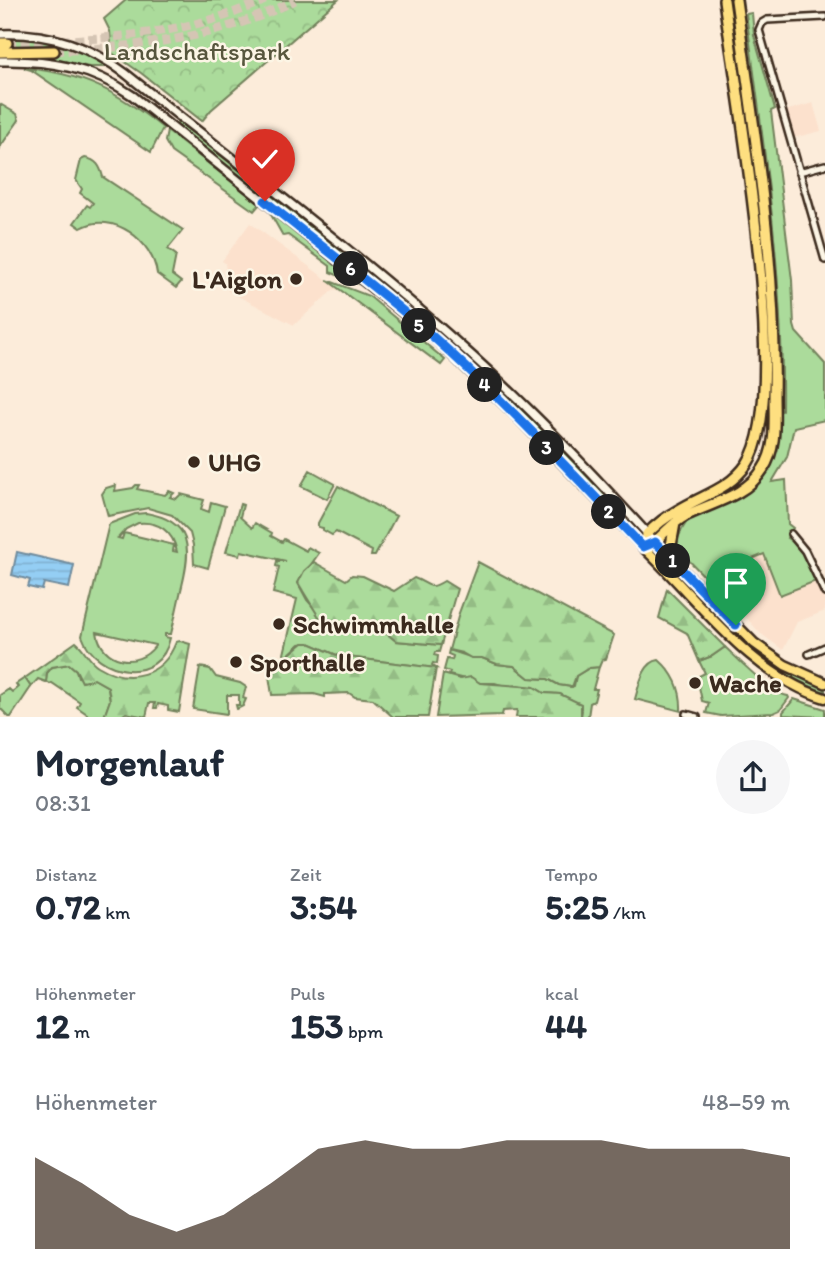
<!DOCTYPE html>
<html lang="de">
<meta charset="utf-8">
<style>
body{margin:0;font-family:Itim,sans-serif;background:#f6f6f7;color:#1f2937;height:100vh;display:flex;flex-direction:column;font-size:26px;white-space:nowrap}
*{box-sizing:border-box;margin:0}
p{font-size:23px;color:#747a83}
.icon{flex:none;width:38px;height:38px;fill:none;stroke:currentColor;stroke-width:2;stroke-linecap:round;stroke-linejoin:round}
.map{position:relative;height:717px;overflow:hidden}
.sheet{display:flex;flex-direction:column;background:#fff;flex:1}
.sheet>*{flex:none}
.pin{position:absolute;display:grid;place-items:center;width:60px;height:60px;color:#fff;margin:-72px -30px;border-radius:50% 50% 50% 0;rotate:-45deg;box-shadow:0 0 7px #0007}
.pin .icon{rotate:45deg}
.km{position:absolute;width:35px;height:35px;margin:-18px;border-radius:50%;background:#222;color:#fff;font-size:19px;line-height:35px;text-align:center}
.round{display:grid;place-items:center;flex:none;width:74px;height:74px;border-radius:37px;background:#f6f6f7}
.overview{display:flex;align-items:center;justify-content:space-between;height:119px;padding:0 35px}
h1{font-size:38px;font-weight:700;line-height:52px}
.figures{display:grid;grid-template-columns:repeat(3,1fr);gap:10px;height:119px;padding:7px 35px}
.figures div{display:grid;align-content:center}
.figures b{font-size:35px;font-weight:700}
.figures small{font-size:19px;font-weight:400}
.figures p{font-size:19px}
.chart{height:196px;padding:14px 35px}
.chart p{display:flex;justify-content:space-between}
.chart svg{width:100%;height:126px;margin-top:7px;fill:#3b2a1e;opacity:.7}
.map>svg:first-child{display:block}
.built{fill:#fce1cd}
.grass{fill:#abdb9b;stroke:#73825c;stroke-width:2;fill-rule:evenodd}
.forest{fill:url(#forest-firs);stroke:#73825c;stroke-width:2}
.park{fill:url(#park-crowns);stroke:#73825c;stroke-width:2}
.water{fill:url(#water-rules);stroke:#708c9e;stroke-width:2}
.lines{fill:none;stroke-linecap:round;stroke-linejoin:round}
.highway-tunnel{stroke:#d5c5b4;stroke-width:9;stroke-dasharray:9 4.5;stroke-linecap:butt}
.street-casing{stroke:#3b2a1e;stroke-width:10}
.secondary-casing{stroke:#3b2a1e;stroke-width:12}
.primary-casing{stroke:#3b2a1e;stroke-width:13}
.highway-casing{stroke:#3b2a1e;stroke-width:14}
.street{stroke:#fcf5e5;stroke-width:5}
.secondary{stroke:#fcf5e5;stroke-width:7}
.primary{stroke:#fedf80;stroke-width:8}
.highway{stroke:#fedf80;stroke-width:9}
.route-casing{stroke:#fff;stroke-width:14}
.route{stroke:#1a73e8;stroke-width:9}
.poi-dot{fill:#3b2a1e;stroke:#fcf5e5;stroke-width:2.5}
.labels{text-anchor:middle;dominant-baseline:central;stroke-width:5;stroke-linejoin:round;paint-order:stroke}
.park-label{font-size:26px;fill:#57563d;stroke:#fcf5e5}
.poi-label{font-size:26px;font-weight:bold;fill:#3b2a1e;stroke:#fcf5e5;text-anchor:start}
</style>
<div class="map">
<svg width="825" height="717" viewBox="0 0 825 717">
<defs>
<pattern id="forest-firs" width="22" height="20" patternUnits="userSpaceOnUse" patternTransform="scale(1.75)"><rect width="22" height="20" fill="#abdb9b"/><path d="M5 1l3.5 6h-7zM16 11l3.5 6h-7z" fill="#94bc85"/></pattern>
<pattern id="park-crowns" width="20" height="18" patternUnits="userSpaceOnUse" patternTransform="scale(1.75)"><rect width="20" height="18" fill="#abdb9b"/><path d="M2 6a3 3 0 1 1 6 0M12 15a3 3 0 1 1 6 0" fill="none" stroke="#94bc85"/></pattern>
<pattern id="water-rules" width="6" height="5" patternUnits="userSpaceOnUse" patternTransform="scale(1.75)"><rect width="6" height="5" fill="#94cef4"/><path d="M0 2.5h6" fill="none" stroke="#80b1d1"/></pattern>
</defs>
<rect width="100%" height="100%" fill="#fcecda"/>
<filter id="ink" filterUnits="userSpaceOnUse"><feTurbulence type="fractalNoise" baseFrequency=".0143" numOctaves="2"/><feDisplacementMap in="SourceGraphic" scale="14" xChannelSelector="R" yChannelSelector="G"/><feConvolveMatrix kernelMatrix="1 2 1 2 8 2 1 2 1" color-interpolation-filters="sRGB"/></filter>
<g filter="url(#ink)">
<path class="built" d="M813,103L821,131L793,138L785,111Z
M250,223L341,290H333L294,325L228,291L225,263L222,261Z
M764,554L780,594L816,581L825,600V611L797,622L783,650L760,633L709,576Z"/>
<path class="grass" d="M752,13L754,35L775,109L771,111L792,280L794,325L796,332L825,364V420L794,427L787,457L772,482L786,480L788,524L793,528L787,538L800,547L816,581L780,595L764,554L706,578L675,546C678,538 682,526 690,518C696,512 711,509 720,505C768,485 777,462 777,412L782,411C784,278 764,146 746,14Z
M7,38C36,37 85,45 106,67H89L54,59L53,46L7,48Z
M24,68C83,73 118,92 163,128L151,152L31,70Z
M0,104L17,114L19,120L0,147Z
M178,121L392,293L453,345L450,348L406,309L175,125Z
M167,131L260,204L254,211L171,152L165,141Z
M85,158C97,160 100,166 103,177L183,230L168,249L176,255L172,275L181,282L176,288L157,274C153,241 113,210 81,228L74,223L87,205L90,207L93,203L80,193L82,189L76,180L81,160Z
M270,213L361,285L330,272V266L288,235L283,236Z
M327,280L369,296L445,360L441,365Z
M464,359L528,416L637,528L635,529Z
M310,470L335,484L327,499L301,486Z
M116,485L115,491L133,488L136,485H139L137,489L165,495L169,491L174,493L170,497L176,499L181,494L204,500L201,509L209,512L211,502L225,506L208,568L194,564L193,545L190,533L172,515L148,508L108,516L102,494L106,488Z
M338,486L396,516L375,556H371L372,551L336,532L332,535L323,530V528L318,527V523Z
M240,504L243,505L240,517L252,528L255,523L272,533L271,536L282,542L284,539L306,551L308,547L319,553L298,583L307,600L325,620L386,633L396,641L441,645L439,652H435L434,655L438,656L437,664L433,663L432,665L436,668L339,656L309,643L300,644L287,656L284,654L297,599L273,593L279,567L276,566L277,561H286L241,551L240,555L226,552Z
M146,513C193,521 191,549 182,586C178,602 175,618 171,634H165V637L170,638C160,686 96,676 82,636L109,524L135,514ZM138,523C158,521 173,531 177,552L173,551L174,545L124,533L122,539L118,538L126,529ZM97,632L155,645V646C137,670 101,662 97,632Z
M653,548L755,650L792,674L825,687V692C754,668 704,601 653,548Z
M725,647C739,660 772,694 788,696L789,698L780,710L773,713L721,716L706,713L709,703L702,701L697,677L705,673L699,661L712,656Z
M449,650L473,658H482L497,664L514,666L529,678L548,679L559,685L571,687L574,686L576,676L589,668L599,667L593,689H597L594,701L590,703L588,717H581L582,710L572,700L560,694L544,693L534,687L518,685L508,687L495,683H480L449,675L450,672L444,670L447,659L452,660L453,656L448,654Z
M659,660C675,674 682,690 681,711L635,699C639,686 643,662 659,660Z
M69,664L76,670L78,677L94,679L108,687L110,700L104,717H86L87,714L77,707L80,702L52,683L50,684L46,681L47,673L52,667Z
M200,667L210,669L216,677L240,683L246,687L243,698L246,699L243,706L237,709L236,705H239V695H227V714L193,709Z
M25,678L31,687L11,717H9L0,708V695L9,689L12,692L18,687L16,684Z
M794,699L825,709V717L783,715V712Z"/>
<path class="forest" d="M314,562L346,580L352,575L363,576L394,591L414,578C431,584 428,591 444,581L457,589L441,645L396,641L386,633L319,617L298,583L304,571Z
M478,562L614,635L606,659L602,660L599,667L589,668L576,676L572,687L559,685L548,679L529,678L514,666L497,664L482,658H471L462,653L449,650L459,613Z
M667,589L725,647L712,656L699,661L687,633L659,618Z
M180,641L190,644L179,712L168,710V706L158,704L157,708H154L155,703H149L146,717L126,713L120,717H104L110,700L108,687L94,679L82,682L76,670L69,664L52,667L47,673L46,682L38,679L31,687L25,678L76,642C85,649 88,660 98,666C129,685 163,676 176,642Z
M303,643H309L339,656L436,668L428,717H393L373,699L355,697L349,693L325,694V697L314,694L272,695L269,676L273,668Z
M443,674L460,679L471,677L480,683L534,687L544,693L560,694L581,704V717H516L517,710L503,711L502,715L436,717Z"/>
<path class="park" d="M126,0H338L211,110L202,121L141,73L112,53L110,31L104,19Z"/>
<path class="water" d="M17,552L74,565L69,588L44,583L42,590L28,587L30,580L12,575Z"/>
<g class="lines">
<path class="highway-tunnel" d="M7,43C99,38 179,39 265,0
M54,51C137,47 220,39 295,0"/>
<g class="street-casing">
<path id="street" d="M825,17L767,20L762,23L759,30L825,260
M799,172L825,165
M791,534L805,551L825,593
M809,654L825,647
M686,714L697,717"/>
</g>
<g class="secondary-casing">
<path id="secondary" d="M0,34C46,32 88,45 125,73C237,163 353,249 460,345C529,406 593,474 655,542L643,547L515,415L433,337L133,96C92,67 49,60 0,61"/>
</g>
<g class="primary-casing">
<path id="primary" d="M647,534L643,547C698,599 750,675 825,698
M655,542L754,643L785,665L825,683"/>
</g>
<g class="highway-casing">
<path id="highway" d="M0,43H7
M0,52L54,51
M647,534C656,525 666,517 677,511C702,495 729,490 747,464C793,396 736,91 724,0
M655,542C665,532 675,521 687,515C714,502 746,496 763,469C777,448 774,421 774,396C777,264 754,131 736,0
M669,557L675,523"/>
</g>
<use href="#street" class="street"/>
<use href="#secondary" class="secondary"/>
<use href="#primary" class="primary"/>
<use href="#highway" class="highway"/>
</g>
</g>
<g class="lines" filter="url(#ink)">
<g class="route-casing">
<path id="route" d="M265,201C327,251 392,299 451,353C518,415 580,481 643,547L655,542L736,625"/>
</g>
<use href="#route" class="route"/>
</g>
<g class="poi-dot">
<circle cx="296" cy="279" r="7"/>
<circle cx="194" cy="462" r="7"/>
<circle cx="279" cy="624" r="7"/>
<circle cx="236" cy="662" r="7"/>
<circle cx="695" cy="683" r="7"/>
</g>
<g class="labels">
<g class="park-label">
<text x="197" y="51">Landschaftspark</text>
</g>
<g class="poi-label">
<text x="282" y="279" text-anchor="end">L'Aiglon</text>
<text x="208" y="462">UHG</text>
<text x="293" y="624">Schwimmhalle</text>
<text x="250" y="662">Sporthalle</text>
<text x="709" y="683">Wache</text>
</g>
</g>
</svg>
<div class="pin" style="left:736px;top:625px;background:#1e9e55"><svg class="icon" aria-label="arrive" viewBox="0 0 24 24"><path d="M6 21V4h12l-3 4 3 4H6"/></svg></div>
<div class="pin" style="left:265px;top:201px;background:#d93025"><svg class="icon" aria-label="check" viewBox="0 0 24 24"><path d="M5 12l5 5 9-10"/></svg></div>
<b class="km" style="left:673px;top:561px">1</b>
<b class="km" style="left:609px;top:512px">2</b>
<b class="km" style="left:547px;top:448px">3</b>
<b class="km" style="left:485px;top:385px">4</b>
<b class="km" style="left:419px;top:326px">5</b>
<b class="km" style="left:351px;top:269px">6</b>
</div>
<section class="sheet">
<div class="overview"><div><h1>Morgenlauf</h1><p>08:31</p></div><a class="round"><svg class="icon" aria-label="share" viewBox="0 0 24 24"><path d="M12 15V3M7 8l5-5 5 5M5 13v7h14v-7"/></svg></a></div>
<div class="figures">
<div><p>Distanz</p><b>0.72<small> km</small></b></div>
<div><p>Zeit</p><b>3:54</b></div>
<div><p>Tempo</p><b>5:25<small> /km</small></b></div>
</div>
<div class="figures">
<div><p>Höhenmeter</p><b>12<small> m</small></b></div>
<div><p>Puls</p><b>153<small> bpm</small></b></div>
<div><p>kcal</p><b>44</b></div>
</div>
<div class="chart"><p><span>Höhenmeter</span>48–59 m</p>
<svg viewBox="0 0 160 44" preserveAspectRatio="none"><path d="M0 44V12L10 21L20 32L30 38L40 32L50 21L60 9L70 6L80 9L90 9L100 6L110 6L120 6L130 9L140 9L150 9L160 12V44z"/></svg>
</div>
</section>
